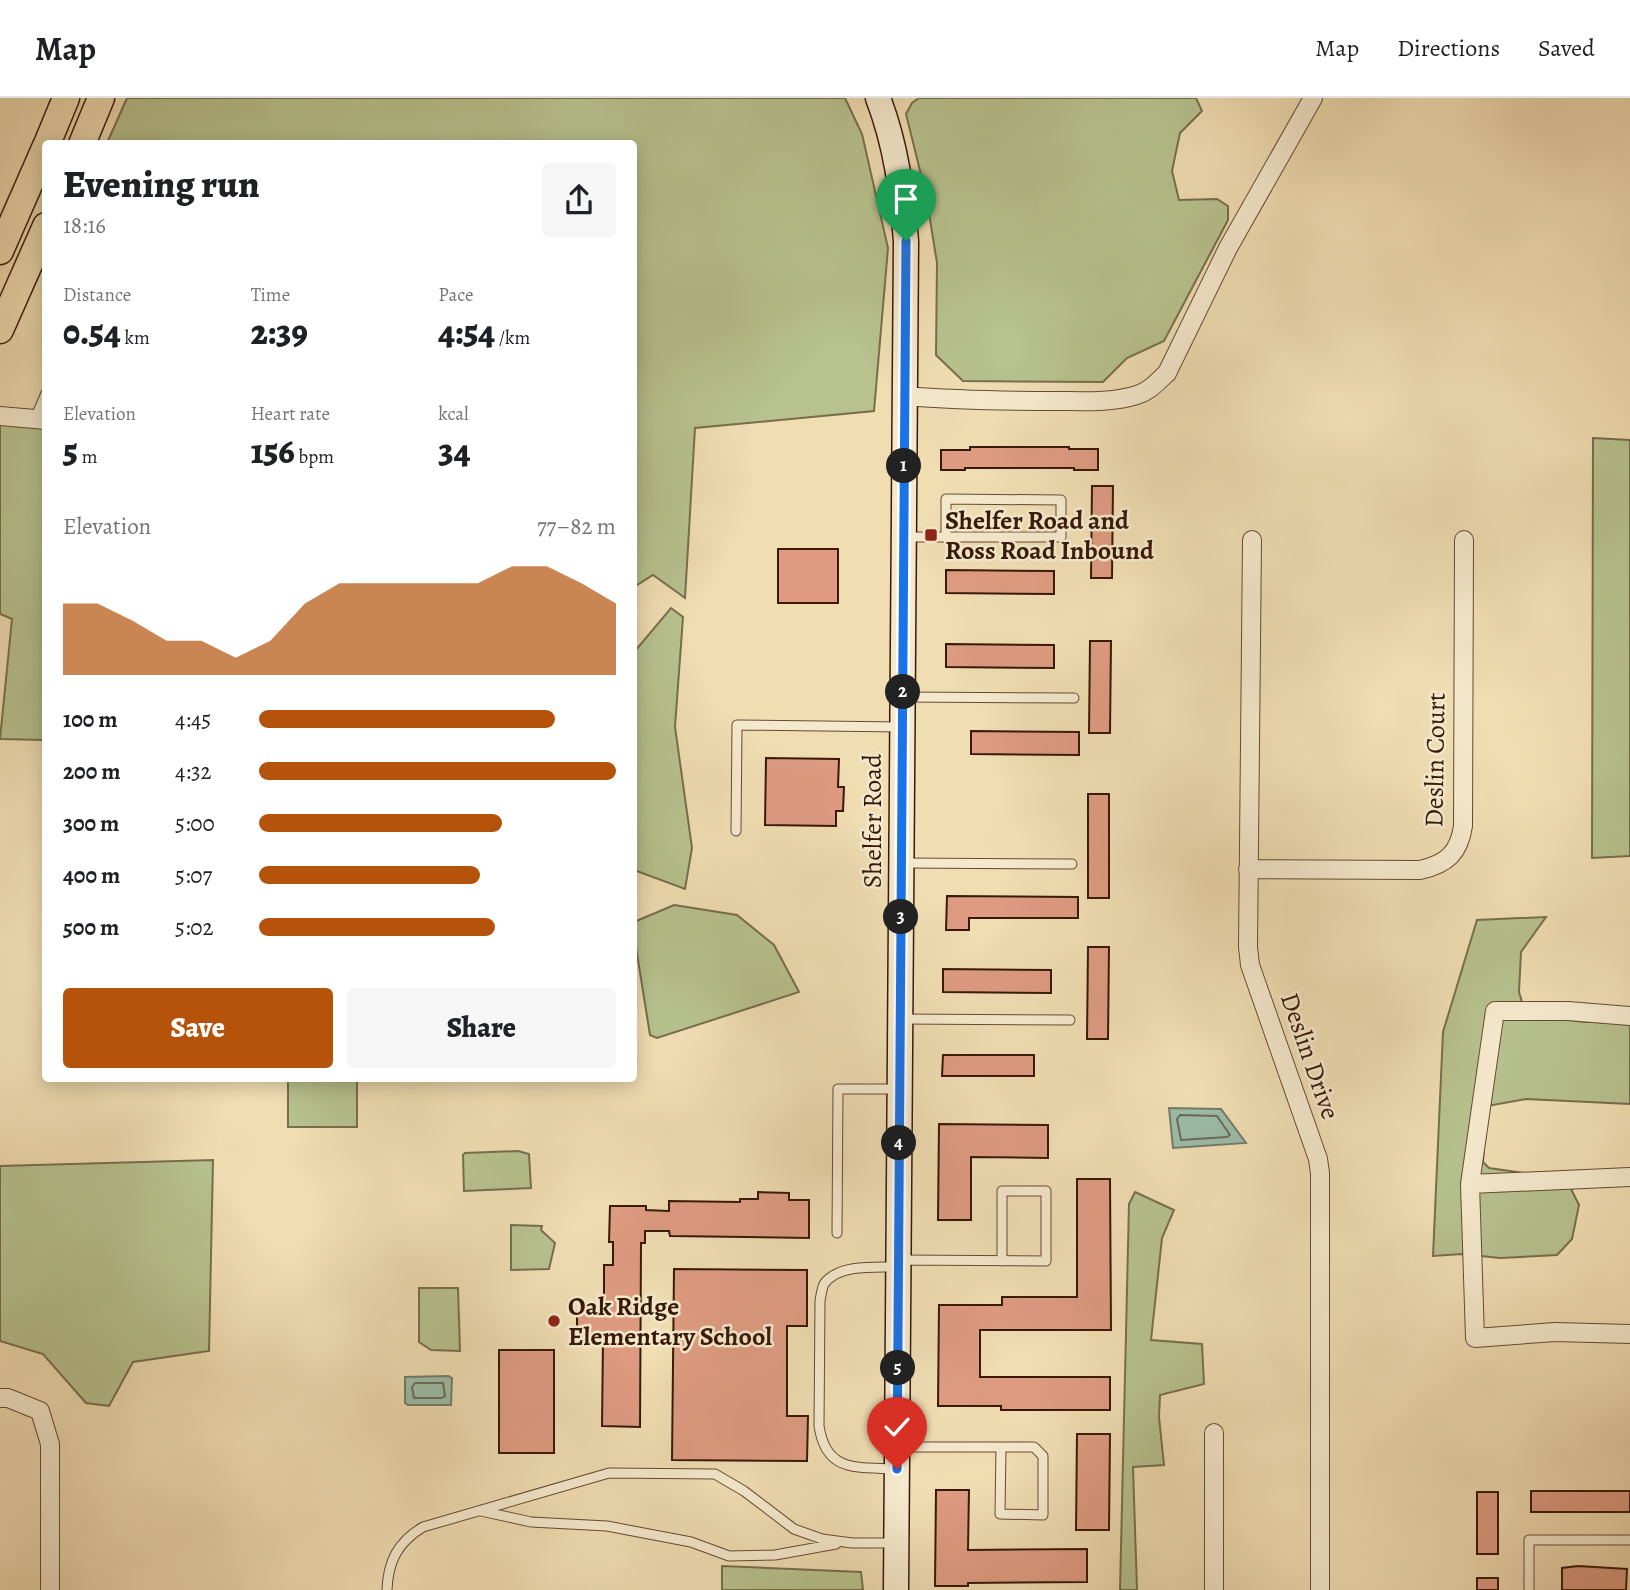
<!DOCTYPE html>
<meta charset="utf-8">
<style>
body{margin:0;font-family:Alegreya,serif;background:#f6f6f6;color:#202124;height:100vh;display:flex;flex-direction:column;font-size:26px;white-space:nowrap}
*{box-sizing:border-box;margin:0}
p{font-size:23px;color:#757577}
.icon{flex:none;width:38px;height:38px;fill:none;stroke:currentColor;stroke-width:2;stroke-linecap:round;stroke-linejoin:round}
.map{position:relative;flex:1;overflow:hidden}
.details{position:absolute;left:42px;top:42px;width:595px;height:942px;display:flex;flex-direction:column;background:#fff;border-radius:7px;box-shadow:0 4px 18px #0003}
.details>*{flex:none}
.pin{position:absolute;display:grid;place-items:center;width:60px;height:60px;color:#fff;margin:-72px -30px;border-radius:50% 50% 50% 0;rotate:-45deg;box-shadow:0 0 7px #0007}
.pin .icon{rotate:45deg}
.km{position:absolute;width:35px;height:35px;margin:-18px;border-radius:50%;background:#222;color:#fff;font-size:19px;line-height:35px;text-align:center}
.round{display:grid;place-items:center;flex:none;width:74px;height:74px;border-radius:7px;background:#f6f6f6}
.overview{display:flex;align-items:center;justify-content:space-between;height:119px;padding:0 21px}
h1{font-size:38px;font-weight:800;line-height:52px}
.stats{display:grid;grid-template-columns:repeat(3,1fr);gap:10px;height:119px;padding:7px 21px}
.stats div{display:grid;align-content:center}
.stats b{font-size:35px;font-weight:800}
.stats small{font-size:19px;font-weight:400}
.stats p{font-size:19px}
.chart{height:196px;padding:14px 21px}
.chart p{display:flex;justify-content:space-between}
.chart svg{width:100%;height:126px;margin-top:7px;fill:#b45309;opacity:.7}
.button{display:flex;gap:14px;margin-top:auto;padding:14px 21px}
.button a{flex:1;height:80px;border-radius:7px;background:#b45309;color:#fff;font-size:28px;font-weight:800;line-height:80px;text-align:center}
.button a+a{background:#f6f6f6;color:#202124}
ul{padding:0 21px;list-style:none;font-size:23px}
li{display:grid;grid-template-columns:112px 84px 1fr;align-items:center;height:52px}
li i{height:18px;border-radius:9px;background:#b45309}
header{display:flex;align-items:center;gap:42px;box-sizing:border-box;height:98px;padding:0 35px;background:#fff;border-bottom:2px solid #e0e0e0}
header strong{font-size:33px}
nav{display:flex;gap:38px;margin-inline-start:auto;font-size:24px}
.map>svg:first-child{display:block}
.green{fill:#b7c28e;stroke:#786e4c;stroke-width:2}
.water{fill:#9bbca8;stroke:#737b68;stroke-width:2}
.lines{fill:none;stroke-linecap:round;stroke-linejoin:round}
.shore{stroke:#6a6a58;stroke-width:2}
.building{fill:#de9b81;stroke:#381909;stroke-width:2}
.lane-casing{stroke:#664a33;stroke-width:11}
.street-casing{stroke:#664a33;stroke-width:20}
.secondary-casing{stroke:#381909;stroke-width:27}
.primary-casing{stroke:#381909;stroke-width:29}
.lane{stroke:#f5e9cd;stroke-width:9}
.street{stroke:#f5e9cd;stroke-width:18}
.secondary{stroke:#f5e9cd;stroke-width:24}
.primary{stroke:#f0ddb2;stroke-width:26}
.route-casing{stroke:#fff;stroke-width:14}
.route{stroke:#1a73e8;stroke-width:9}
.poi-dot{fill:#8f2418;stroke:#f5e9cd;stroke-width:2.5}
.labels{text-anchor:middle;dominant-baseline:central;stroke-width:5;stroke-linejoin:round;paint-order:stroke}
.poi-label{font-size:26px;font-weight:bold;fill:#381909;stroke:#f5e9cd;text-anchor:start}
.street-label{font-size:26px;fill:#381909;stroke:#f5e9cd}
</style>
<header>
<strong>Map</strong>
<nav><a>Map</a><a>Directions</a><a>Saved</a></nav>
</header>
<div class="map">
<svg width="1630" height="1492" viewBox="0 0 1630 1492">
<rect width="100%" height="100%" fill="#f0ddb2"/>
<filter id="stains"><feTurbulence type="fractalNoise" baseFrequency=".00286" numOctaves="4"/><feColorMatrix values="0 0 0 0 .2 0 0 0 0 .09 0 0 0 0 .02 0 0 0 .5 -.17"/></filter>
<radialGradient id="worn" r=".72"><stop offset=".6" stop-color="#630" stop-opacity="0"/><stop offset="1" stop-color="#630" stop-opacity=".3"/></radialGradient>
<path class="green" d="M127,0H845L862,36L888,150L874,313L695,330L685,500L653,477L634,489V46L107,45Z
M919,0H1196L1202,13L1180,35L1172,73L1179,102L1217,101L1228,108V122L1164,243L1127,260L1103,284L963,283L936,257L937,165L926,97L906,16L912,5Z
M0,326L45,329V642L0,641L12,521L0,516Z
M1593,340L1630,342V758L1592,760Z
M671,510L683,519L675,629L692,750L685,791L634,772V554Z
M674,807L737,817L774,847L799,894L657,940L650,937L634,837V824Z
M1546,819L1521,854L1519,894L1526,917L1586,924H1630V1006L1526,1001L1487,1008L1483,1064L1489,1070L1566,1081L1579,1107L1572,1141L1557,1157L1500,1160L1462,1156L1433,1158L1443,934L1477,822Z
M288,980H357V1029H288Z
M518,1053L529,1056L531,1090L464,1093L463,1057L465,1055Z
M213,1062L209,1253L133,1264L109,1308L86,1305L43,1256L0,1243V1068Z
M1135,1094L1174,1112L1162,1140L1151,1242L1202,1246L1204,1286L1160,1297L1159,1319L1164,1367L1133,1369L1137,1492H1120L1129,1106Z
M511,1127L542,1128L541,1132L555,1145L549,1171L511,1172Z
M419,1190H458L460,1253L431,1252L419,1244Z
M722,1468L861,1474L863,1492H722Z"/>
<path class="water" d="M1169,1010L1221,1011L1246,1045L1173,1050Z
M448,1278L452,1280L451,1307H408L405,1305V1279Z"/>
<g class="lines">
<path class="shore" d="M1180,1017L1217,1018L1230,1037L1227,1039L1181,1042L1177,1021Z
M415,1285H443L445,1298L442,1300H414L412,1289Z"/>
</g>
<path class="building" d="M970,349H1069V351H1098V372H1074V370H965V372H941V352H970Z
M1092,388H1113L1112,480H1091Z
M778,451H838V505H778Z
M946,472L1054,473V496L946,495Z
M1090,543H1111L1110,635H1089Z
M946,546L1054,547V570L946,569Z
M971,633L1079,634V657L971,656Z
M766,660L839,661L838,689H844L843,713H836V728L765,727Z
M1088,696H1109V800H1088Z
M947,798L1078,799V820H969V832H946Z
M1088,849H1109L1108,941H1087Z
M943,871L1051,872V895L943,894Z
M943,957H1034V978H942Z
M939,1026L1048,1027V1060L971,1059V1122H938Z
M1077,1081H1110L1111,1232H980V1279H1110V1312H1001V1308H938L939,1207H1002V1199H1077Z
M758,1094L789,1095V1102H809V1140L670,1138L669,1133H645V1145H641L640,1329L602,1328L603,1241H577V1213H604V1167H613V1144H609L610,1108H646V1112L669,1113V1103L740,1104V1101H758Z
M674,1171L807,1172V1228H787V1318H808L807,1363L672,1362Z
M499,1252H554V1355H499Z
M1077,1336H1110L1109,1432H1076Z
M936,1392H969L968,1452L1087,1451V1484L968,1485V1488H935Z
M1531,1393H1630V1414H1531Z
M1477,1394H1498V1456H1477Z
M1578,1468L1627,1471L1626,1492H1562V1470Z
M1477,1480H1498V1492H1477Z"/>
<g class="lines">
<g class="lane-casing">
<path id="lane" d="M35,321L46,295
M905,439H1061V402L946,401V439
M904,599L1074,600
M736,733L737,627L901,629
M902,765L1072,766
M900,921L1070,922
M837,1135L838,991H898
M900,1162L1046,1163V1093H1002V1163
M899,1349H1034L1043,1358V1417L1000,1416L1001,1349
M894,1371C855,1369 826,1374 819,1328L820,1203C821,1197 822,1190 824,1186C838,1166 876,1169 897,1169
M481,1413L531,1424L607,1428L691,1444L729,1458L775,1457L836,1446
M387,1492C388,1463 398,1444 423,1429L609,1375L715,1376L744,1393L794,1431L822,1441L852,1445H895
M1529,1492V1442H1630"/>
</g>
<g class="street-casing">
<path id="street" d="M905,298C955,302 1005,303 1056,303C1082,303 1112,305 1137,297C1150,293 1157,284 1167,275L1228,150L1313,0
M0,318L46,322
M1252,442L1248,849L1250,867L1318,1061L1320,1075V1492
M1248,771L1420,772C1447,766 1459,755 1463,728L1464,442
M1630,918L1568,913H1495L1470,1086L1475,1240L1555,1234L1630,1236
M1470,1086L1630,1079
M0,1300H8L40,1313L50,1346V1492
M1214,1335V1492"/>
</g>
<g class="secondary-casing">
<path id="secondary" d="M878,0C896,47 902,93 906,143L896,1492"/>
</g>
<g class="primary-casing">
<path id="primary" d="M47,46L66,0
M82,46L101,0
M0,153L46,48
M0,232L46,128"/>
</g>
<use href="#lane" class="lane"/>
<use href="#street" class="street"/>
<use href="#secondary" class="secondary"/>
<use href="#primary" class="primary"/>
</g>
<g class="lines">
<g class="route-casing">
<path id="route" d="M897,1371L906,143"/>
</g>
<use href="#route" class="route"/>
</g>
<g class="poi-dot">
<rect x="924" y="430" width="14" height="14" rx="3.5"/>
<circle cx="554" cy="1223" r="7"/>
</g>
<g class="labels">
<g class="poi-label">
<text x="945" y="422">Shelfer Road and<tspan x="945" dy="30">Ross Road Inbound</tspan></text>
<text x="568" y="1208">Oak Ridge<tspan x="568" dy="30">Elementary School</tspan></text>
</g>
<g class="street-label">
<text transform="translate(1435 662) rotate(-89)">Deslin Court</text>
<text transform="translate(872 723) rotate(-90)">Shelfer Road</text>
<text transform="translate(1310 958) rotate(71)">Deslin Drive</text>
</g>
</g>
<rect width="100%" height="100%" filter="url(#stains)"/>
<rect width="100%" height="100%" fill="url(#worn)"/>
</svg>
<div class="pin" style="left:906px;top:143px;background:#1e9e55"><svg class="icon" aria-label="arrive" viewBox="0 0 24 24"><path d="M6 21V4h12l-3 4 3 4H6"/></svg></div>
<div class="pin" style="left:897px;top:1371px;background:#d93025"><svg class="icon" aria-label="check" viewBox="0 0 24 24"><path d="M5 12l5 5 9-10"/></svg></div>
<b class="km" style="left:904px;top:368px">1</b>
<b class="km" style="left:903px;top:594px">2</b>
<b class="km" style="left:901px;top:819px">3</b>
<b class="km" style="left:899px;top:1045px">4</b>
<b class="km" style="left:898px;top:1270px">5</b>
<section class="details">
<div class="overview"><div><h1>Evening run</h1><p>18:16</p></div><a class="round"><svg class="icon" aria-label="share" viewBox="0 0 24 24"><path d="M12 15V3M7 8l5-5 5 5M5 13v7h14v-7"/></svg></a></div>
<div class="stats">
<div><p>Distance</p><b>0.54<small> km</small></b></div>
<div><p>Time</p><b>2:39</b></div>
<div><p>Pace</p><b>4:54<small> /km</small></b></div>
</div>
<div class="stats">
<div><p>Elevation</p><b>5<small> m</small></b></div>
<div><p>Heart rate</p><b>156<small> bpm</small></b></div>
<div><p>kcal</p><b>34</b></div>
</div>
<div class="chart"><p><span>Elevation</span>77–82 m</p>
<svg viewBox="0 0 160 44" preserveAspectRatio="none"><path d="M0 44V19L10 19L20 25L30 32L40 32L50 38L60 32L70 19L80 12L90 12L100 12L110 12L120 12L130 6L140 6L150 12L160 19V44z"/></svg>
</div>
<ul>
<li><b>100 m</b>4:45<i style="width:83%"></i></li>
<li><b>200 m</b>4:32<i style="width:100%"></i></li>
<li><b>300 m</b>5:00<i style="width:68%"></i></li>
<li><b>400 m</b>5:07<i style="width:62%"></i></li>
<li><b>500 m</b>5:02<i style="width:66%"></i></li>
</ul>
<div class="button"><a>Save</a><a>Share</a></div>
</section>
</div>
